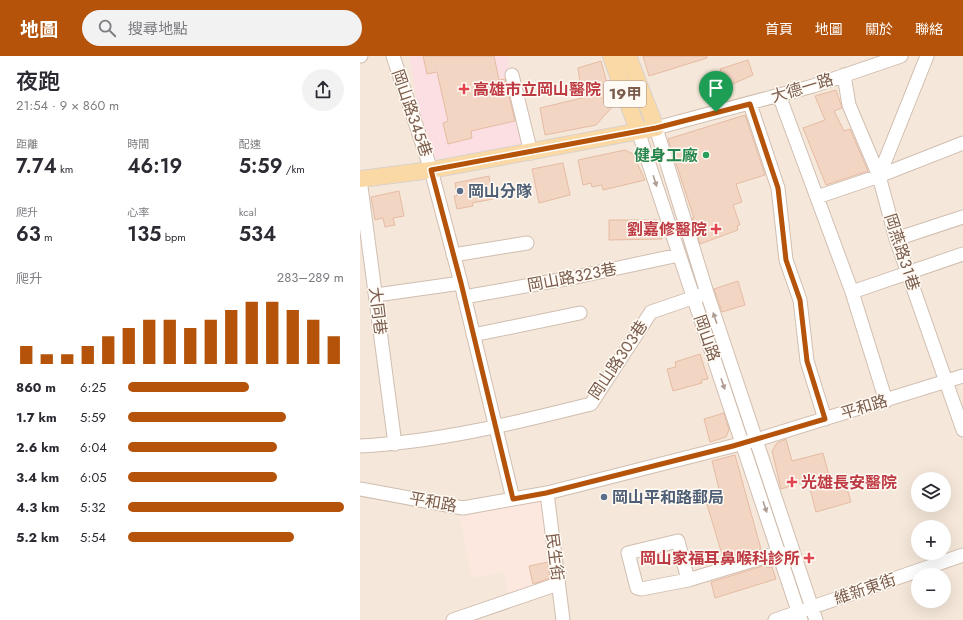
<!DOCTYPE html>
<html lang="zh-TW">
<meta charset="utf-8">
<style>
body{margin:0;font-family:Jost,"Noto Sans TC",sans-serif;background:#f2f2f3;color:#2b2b33;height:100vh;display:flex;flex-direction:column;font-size:15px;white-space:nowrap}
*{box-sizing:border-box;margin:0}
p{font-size:13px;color:#7c7c81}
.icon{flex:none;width:22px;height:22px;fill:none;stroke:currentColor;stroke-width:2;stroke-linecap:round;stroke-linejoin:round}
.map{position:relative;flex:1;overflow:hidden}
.panel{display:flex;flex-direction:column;background:#fff;width:360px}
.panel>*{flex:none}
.tools{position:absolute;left:551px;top:416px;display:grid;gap:8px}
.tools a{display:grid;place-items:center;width:40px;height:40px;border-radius:50%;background:#fff;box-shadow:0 4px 16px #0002;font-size:20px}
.pin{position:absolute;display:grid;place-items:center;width:34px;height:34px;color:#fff;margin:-41px -17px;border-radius:50% 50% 50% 0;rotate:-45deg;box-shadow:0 0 4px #0007}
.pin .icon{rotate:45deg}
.round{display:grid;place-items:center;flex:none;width:42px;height:42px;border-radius:21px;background:#f2f2f3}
.headline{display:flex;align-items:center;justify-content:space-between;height:68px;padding:0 16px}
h1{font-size:22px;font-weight:600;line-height:30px}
.metrics{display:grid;grid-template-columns:repeat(3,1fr);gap:6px;height:68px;padding:4px 16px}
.metrics div{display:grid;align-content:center}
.metrics b{font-size:20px;font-weight:600}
.metrics small{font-size:11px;font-weight:400}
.metrics p{font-size:11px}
.chart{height:112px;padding:8px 16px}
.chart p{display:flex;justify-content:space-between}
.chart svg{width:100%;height:72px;margin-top:4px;stroke:#b45309;stroke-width:6}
ul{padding:0 16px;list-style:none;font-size:13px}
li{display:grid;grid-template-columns:64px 48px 1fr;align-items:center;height:30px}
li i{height:10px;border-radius:5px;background:#b45309}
header{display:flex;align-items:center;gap:24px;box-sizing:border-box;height:56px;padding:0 20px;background:#b45309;color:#fff}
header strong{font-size:19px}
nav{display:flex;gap:22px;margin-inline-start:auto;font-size:14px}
.search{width:280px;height:36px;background:#f2f2f3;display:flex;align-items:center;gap:10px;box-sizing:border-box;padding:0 14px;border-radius:22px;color:#7c7c81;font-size:15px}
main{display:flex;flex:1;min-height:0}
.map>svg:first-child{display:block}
.residential{fill:#f5e8da;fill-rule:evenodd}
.commercial{fill:#fde8e0}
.medical{fill:#fbdfe3}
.building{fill:#f3d5c3;stroke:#e6bba3}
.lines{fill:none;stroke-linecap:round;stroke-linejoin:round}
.minor-casing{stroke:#d1beb0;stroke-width:15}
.major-casing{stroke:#dad1cd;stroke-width:18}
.minor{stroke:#fff;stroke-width:13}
.major{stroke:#fbd9a5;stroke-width:16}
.oneway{fill:#af9d94}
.route-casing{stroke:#fff;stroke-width:8}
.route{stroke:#b45309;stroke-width:5}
.health-dot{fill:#e0444e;stroke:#fffaf3;stroke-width:1.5}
.leisure-dot{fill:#2e9e5b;stroke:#fffaf3;stroke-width:1.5}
.service-dot{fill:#5c6f8a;stroke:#fffaf3;stroke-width:1.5}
.labels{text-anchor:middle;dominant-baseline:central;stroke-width:3;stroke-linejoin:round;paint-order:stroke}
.shield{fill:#fffaf3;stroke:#a28b7f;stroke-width:1}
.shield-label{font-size:15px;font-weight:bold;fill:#7a5c4d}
.street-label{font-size:16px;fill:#7a5c4d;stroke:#fffaf3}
.health-label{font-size:16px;font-weight:bold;fill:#be3a42;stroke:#fffaf3;text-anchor:start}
.leisure-label{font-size:16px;font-weight:bold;fill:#27864d;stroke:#fffaf3;text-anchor:end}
.service-label{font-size:16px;font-weight:bold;fill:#4e5e75;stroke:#fffaf3;text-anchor:start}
</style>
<header>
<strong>地圖</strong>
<div class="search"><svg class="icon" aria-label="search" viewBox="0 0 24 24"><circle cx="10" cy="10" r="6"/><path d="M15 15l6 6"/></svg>搜尋地點</div>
<nav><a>首頁</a><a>地圖</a><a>關於</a><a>聯絡</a></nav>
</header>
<main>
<section class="panel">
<div class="headline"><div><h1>夜跑</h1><p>21:54 · 9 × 860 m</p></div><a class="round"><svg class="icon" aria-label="share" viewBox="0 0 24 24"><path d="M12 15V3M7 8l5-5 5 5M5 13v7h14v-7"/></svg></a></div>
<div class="metrics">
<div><p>距離</p><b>7.74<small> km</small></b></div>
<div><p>時間</p><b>46:19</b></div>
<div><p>配速</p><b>5:59<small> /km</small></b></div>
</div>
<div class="metrics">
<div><p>爬升</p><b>63<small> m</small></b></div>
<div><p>心率</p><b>135<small> bpm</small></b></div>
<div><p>kcal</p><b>534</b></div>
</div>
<div class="chart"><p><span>爬升</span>283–289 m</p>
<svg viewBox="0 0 160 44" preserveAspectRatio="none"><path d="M5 44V33M15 44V38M25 44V38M35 44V33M45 44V27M55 44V22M65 44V17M75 44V17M85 44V22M95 44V17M105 44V11M115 44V6M125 44V6M135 44V11M145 44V17M155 44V27"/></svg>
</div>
<ul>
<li><b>860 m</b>6:25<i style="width:56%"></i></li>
<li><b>1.7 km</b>5:59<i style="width:73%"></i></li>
<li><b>2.6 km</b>6:04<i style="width:69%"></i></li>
<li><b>3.4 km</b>6:05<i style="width:69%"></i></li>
<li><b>4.3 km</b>5:32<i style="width:100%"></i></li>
<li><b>5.2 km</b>5:54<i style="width:77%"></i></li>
</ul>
</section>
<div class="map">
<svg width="603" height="564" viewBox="0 0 603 564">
<rect width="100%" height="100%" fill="#fdf6ec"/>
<path class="residential" d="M0,0H603V564H0ZM558,423H584V449H558ZM558,471H584V497H558ZM558,519H584V545H558Z"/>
<path class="commercial" d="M187,437L195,504L169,510L175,536L150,545L144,515L112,522L98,451Z"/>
<path class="medical" d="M50,0H147L165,89L76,103L70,101L59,65Z"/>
<path class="building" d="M63,0H134L139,24L145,23L155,65L111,75L112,82L88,88L83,67L88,65L77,16L67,18Z
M283,0H347V2L289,20Z
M388,4L393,19L366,31L360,13Z
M241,5L253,50L236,69L185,79L180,52L222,42L218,12Z
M476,34L482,52L474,55L484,75L490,73L508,115L466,129L443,72L465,64L455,40Z
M385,59L405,119L376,128L382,146L373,149L380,169L377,170L378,174L340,188L332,162H334L308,83Z
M265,94L273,98L285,124L243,134L242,129L232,131L231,127L223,129L218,104Z
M203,107L210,139L179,147L172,113Z
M129,120L133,143L112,147L113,150L97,153L94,140H97L95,127Z
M39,135L44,160L33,162L35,169L25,171L23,162L15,164L11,141Z
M249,164H297L302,183L249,184Z
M378,225L385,249L362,256L354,233Z
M340,298L348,323L341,324L342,327L313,335L307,313L316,311L315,306Z
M364,357L369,374L366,381L350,386L344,363Z
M426,383L432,405L463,397L471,427L479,424L480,428L485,426L491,446L456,456L448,425L421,433L412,395L417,387Z
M375,399L401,493L364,505L346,445L361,441L352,405Z
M188,506L190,522L173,528L169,510Z
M406,509L407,512L412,511L416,523L355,542L351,526Z"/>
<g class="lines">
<g class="minor-casing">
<path id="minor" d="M0,0H1
M33,0L71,114L101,227L153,443
M152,19L171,97
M484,19L489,49L519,120L536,183L603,374
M419,39L492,236L526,345
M390,48L418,132L426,204L440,244L447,305L465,363
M278,75L441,564
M519,120L567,0
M0,123L35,388
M457,141L519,120L603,87
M536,183L603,161
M93,199L167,187
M492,236L603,198
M16,239L101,227
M104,241L216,221L319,199
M113,279L220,257
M0,390C78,386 155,367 231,348L291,256L341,239
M0,433L103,452L187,437L396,384L603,320
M187,437L203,564
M328,524L318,485L268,497L277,532L281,533L328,524L420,496
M93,564L198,528
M415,564L603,499
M456,564L347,237L296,72L453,30L541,0"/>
</g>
<g class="major-casing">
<path id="major" d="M251,0L278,75
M0,123L71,114L296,72L268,0"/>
</g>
<use href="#minor" class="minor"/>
<use href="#major" class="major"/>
</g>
<defs><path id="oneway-solid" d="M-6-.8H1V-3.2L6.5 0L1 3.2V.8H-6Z"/></defs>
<g class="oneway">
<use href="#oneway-solid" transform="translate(295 125) rotate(72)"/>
<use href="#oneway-solid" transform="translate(355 262) rotate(-109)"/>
<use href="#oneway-solid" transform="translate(363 328) rotate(71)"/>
<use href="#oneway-solid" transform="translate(405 451) rotate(71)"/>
</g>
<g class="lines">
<g class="route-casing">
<path id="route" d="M390,48L418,132L426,204L440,244L447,305L465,363L373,390L186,437L153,443L101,227L71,114L296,72Z"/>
</g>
<use href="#route" class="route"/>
</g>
<g class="health-dot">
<path d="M102 27h4v4h4v4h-4v4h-4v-4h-4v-4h4z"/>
<path d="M354 167h4v4h4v4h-4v4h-4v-4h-4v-4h4z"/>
<path d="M430 420h4v4h4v4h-4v4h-4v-4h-4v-4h4z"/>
<path d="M447 496h4v4h4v4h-4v4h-4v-4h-4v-4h4z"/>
</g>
<circle class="leisure-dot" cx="346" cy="99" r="4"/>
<g class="service-dot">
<circle cx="100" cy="135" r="4"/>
<circle cx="244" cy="441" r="4"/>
</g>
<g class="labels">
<rect class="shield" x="244" y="25" width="42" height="26" rx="3"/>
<g class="shield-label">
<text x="265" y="38">19甲</text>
</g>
<g class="street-label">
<text transform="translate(442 32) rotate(-17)">大德一路</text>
<text transform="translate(52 57) rotate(71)">岡山路345巷</text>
<text transform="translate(542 196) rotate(72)">岡燕路31巷</text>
<text transform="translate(212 221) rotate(-11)">岡山路323巷</text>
<text transform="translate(18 255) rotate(83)">大同巷</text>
<text transform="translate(347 282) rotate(71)">岡山路</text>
<text transform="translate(258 304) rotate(-56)">岡山路303巷</text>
<text transform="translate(504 351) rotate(-17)">平和路</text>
<text transform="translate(73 446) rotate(10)">平和路</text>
<text transform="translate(195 501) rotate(83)">民生街</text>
<text transform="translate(505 533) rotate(-19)">維新東街</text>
</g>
<g class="health-label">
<text x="113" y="33">高雄市立岡山醫院</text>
<text x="347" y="173" text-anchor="end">劉嘉修醫院</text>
<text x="441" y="426">光雄長安醫院</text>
<text x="440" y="502" text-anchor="end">岡山家福耳鼻喉科診所</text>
</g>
<g class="leisure-label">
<text x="338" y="99">健身工廠</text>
</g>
<g class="service-label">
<text x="108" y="135">岡山分隊</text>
<text x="252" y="441">岡山平和路郵局</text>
</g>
</g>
</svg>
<div class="tools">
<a><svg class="icon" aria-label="layers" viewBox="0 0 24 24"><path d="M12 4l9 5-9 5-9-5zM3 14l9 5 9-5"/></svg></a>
<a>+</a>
<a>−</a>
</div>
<div class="pin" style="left:356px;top:56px;background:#1e9e55"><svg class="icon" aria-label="arrive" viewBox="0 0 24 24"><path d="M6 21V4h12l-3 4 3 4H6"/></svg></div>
</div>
</main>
